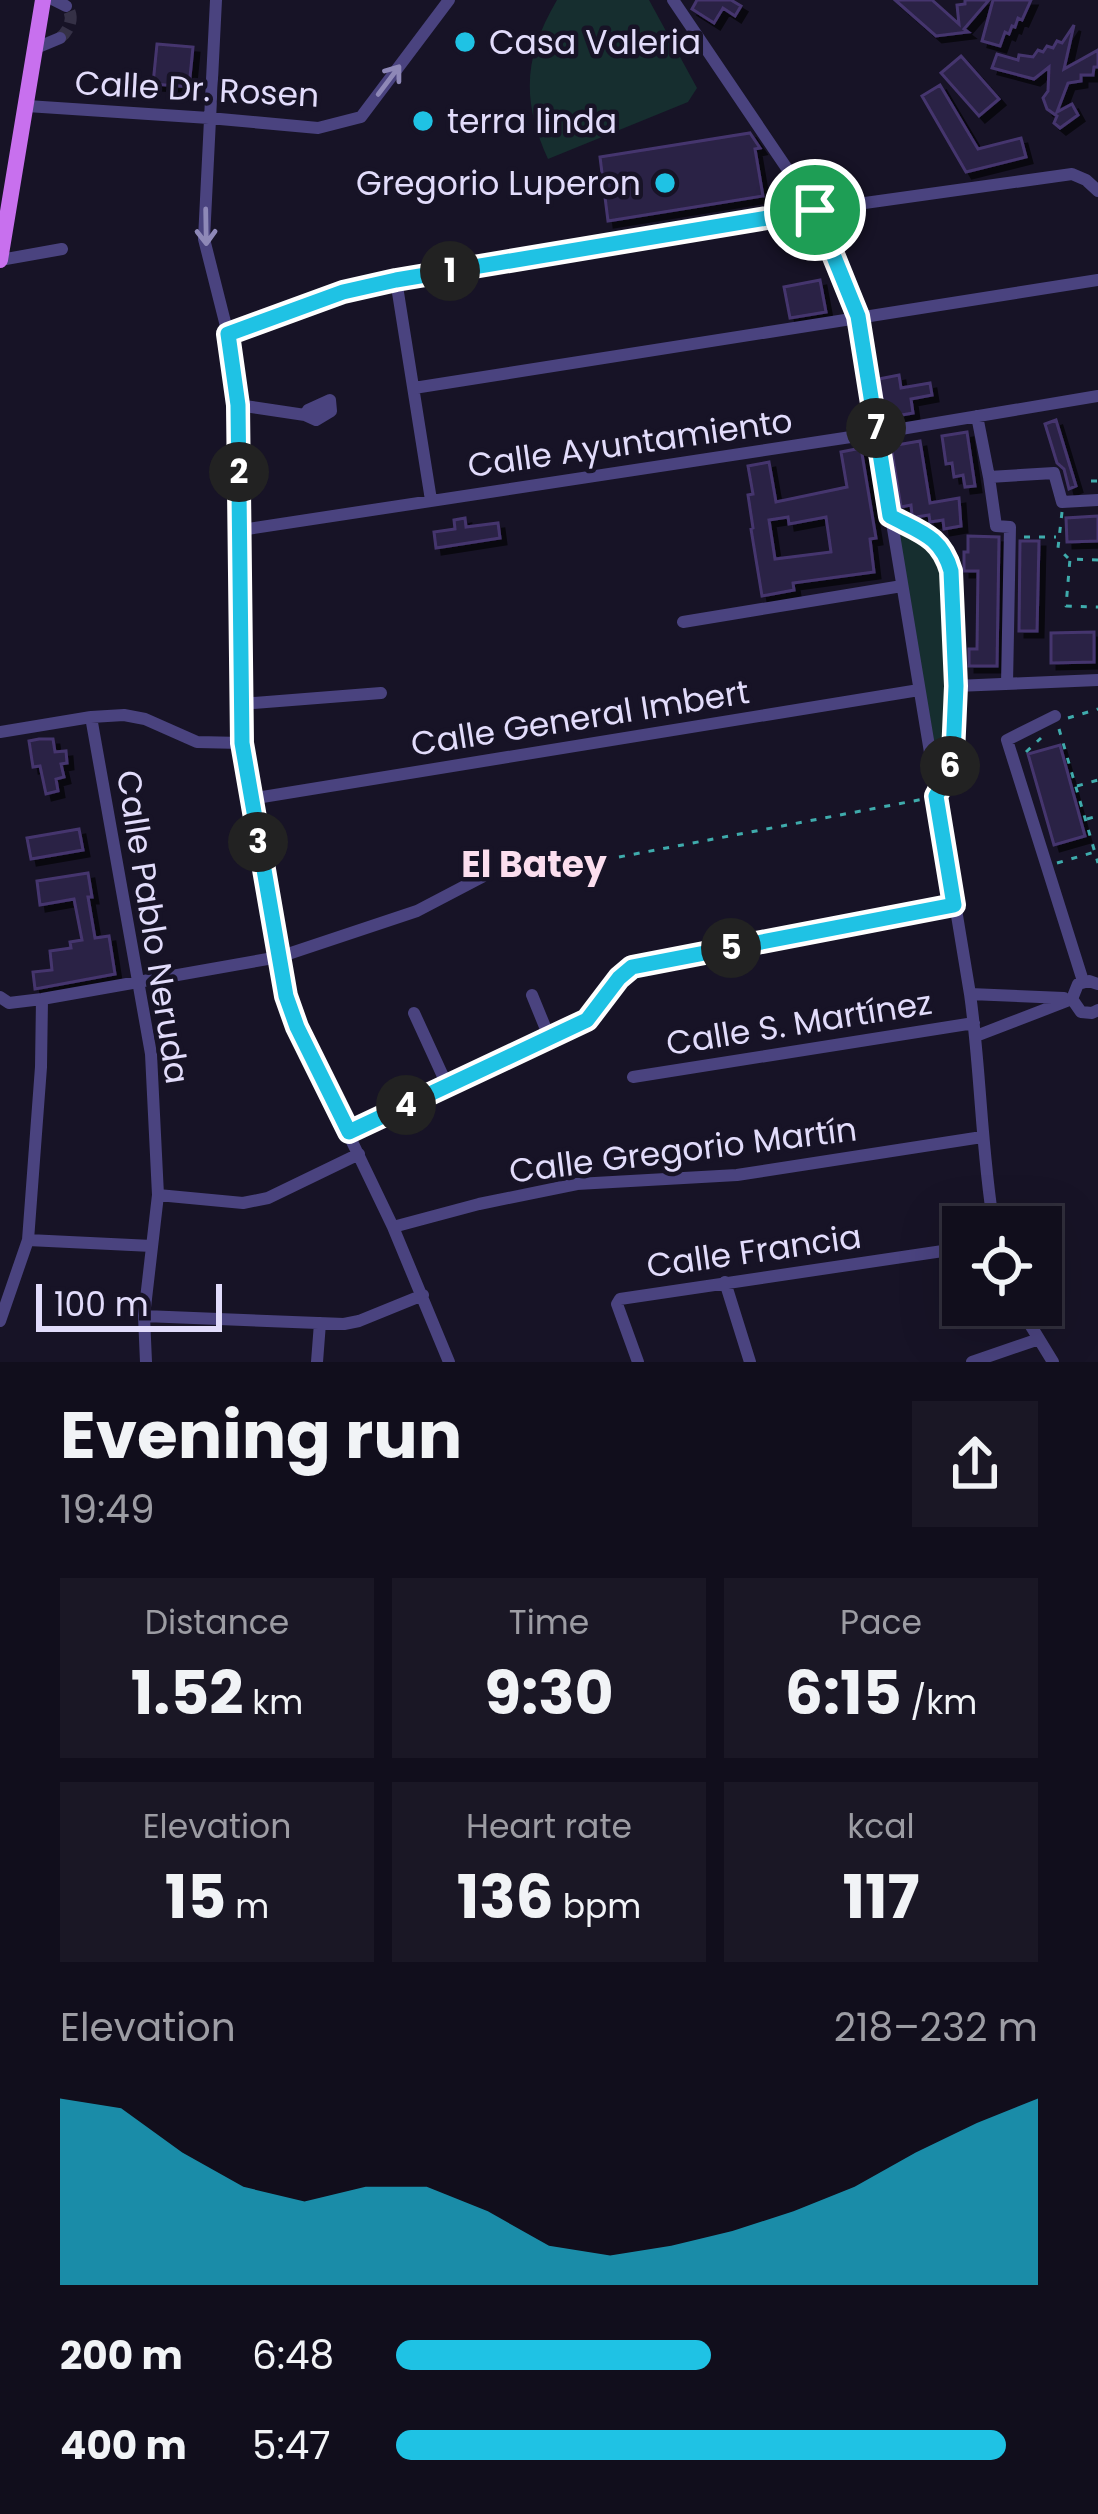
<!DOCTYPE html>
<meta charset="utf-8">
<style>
body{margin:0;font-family:Poppins,sans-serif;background:#1a1725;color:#f1f3f6;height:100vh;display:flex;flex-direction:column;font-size:45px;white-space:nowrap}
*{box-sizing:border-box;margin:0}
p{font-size:39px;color:#9c9ca3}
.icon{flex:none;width:66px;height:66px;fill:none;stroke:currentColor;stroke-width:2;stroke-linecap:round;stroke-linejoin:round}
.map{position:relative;height:1362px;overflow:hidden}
.side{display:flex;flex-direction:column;background:#110e1c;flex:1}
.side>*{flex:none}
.buttons{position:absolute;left:942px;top:1206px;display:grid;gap:24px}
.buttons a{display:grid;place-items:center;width:120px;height:120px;border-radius:0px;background:#110e1c;box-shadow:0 12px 48px #0002,0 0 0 3px #302e3b;font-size:60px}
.scale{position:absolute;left:36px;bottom:30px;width:186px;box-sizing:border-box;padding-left:12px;border:6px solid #e2dcfb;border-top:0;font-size:33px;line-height:42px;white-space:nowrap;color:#e2dcfb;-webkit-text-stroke:9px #171326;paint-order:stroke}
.pin{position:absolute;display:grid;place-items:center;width:102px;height:102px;color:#fff;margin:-51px;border:6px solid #fff;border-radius:50%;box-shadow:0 3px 12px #0007}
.km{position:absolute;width:60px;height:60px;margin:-30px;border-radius:50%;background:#222;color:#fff;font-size:33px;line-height:60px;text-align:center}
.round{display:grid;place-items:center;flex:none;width:126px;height:126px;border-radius:0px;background:#1a1725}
.overview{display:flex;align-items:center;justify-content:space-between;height:204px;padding:0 60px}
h1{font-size:66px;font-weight:700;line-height:90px}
.metrics{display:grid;grid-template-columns:repeat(3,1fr);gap:18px;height:204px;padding:12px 60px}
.metrics div{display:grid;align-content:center;border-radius:0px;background:#1a1725;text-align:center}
.metrics b{font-size:60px;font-weight:700}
.metrics small{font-size:33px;font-weight:400}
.metrics p{font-size:33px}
.chart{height:336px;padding:24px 60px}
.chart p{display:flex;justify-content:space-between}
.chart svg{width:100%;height:216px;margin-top:12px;fill:#1fc2e4;opacity:.7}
ul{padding:0 60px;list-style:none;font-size:39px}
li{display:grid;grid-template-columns:192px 144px 1fr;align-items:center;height:90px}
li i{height:30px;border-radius:15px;background:#1fc2e4}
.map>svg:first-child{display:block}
.green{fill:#162e2f}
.building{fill:#2b2145;stroke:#45366e;stroke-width:3;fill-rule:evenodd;filter:url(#shadow)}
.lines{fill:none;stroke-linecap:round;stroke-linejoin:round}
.minor-tunnel{stroke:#353146;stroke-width:12;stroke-dasharray:12 6;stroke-linecap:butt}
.path{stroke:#3fabac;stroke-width:3;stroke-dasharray:6 9;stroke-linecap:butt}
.minor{stroke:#4a437f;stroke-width:12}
.major{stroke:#c870ee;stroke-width:16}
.oneway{stroke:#8e88b7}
.route-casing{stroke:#fff;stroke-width:24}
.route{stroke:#1fc2e4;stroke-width:15}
.poi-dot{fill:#1fc2e4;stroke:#171326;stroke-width:4.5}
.labels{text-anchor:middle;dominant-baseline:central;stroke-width:9;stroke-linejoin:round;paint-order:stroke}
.poi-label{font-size:33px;fill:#e2dcfb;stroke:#171326;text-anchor:start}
.street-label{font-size:33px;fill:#e2dcfb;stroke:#171326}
.neighbourhood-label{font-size:36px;font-weight:bold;fill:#fbdeee;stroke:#171326}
</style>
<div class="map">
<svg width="1098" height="1362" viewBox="0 0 1098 1362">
<defs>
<filter id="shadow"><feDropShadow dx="6" dy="6" stdDeviation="0" flood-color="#0009"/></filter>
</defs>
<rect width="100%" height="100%" fill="#171326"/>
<path class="green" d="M557,0H649L697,88L688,102L548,159C521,100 524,56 557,0Z
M895,527L925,541L941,554L946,573L951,663V753L941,785Z"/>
<path class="building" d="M697,0H731L741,6L735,16L723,8L714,23L692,9Z
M895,0H932L959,24L957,5L965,4V0H989L964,29L968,32L936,36Z
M993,0H1031L1022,20L1018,18L1015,27L1012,26L1009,34L1005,32L1000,46L982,41Z
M1074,25L1064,69L1098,50V67H1094L1093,75H1081V81L1068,83L1057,112L1072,104L1078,115L1060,128L1054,123L1057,116L1047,109L1043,98L1048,91L1049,67L1034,79L992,68L997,54L1018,60L1019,55L1033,57L1038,50L1043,52L1047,46L1053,48L1057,41L1062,43Z
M157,44L193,47L189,87L153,84Z
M961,56L999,99L979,116L941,73Z
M940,85L978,149L1021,138L1026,157L966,172L922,96Z
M750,133L760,148L755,149L763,196L608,221L600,157Z
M820,280L826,312L790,318L784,287Z
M899,375L901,388L930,383L932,395L911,399L913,413L885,418L879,379Z
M1056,420L1076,486L1069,489L1064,469L1057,463L1045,424Z
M967,432L975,486L965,487L963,475L954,477L952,463L946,464L942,436Z
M920,441L930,503L959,498L961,526L944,529L943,520L930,522L929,515L916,517L912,515L911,505L901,507L891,446Z
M861,448L876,538L870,539L874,572L793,583L794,590L762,596L751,529L753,528L748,495L753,494L748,466L769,462L776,502L847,487L841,452ZM788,517L789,524L826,517L831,552L775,559L769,520Z
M1098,516V541L1067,542L1066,518Z
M465,518L466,527L498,523L500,538L436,548L434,532L455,529L454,520Z
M968,536L999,537L997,666H969V649H977L978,571H964V552H968Z
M1020,541H1039L1037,631H1019Z
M1094,632V662L1051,663V633Z
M39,739H53L55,752L66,751L67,763L61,764L64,777L56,779L58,791L46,794L40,766L33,767L29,741Z
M1060,745L1085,836L1054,845L1028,754Z
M79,829L83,850L31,859L27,838Z
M88,873L92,897H88L95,938L109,936L115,974L35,989L33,972L52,970L50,951L71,948L70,942L82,940L74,899L40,905L37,881Z"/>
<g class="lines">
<path class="minor-tunnel" d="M60,38C70,30 75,16 66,6"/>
<path class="path" d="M1091,481H1098
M1062,512L1058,548L1068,558
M1024,537H1056
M1098,560L1070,559L1066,606L1098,607
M1068,718L1098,709
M1059,729L1098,863
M1026,752L1041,738
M1077,786L1098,780
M1087,819L1098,816
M619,857L924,799
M1057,863L1098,851"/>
<path class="minor" d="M54,0L66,6
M216,0L204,239L228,334L236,384L242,743L286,996L297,1027L393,1227L449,1362
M673,0L815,210L858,317L970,994C981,1072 981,1150 994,1227
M36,48L60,38
M27,106L209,118L318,128L361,117L449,0
M0,260L62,249
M396,280L431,500
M228,334L343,293L396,280L815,210L1072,174L1086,180L1098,191
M414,388L1098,280
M238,405L305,415L308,410L330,400L331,411L316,420L305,415
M977,416L989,477
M890,516C907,525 935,534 944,551C960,578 958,719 953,754C951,769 944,783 936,797
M241,530L877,433L1098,396
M683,622L902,586
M1007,684L1010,527L996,526L989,477L1054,473L1062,502L1098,500
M956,686L1098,680
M241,704L381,693
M1055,716L1007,740L1083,981
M91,717L151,1054L158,1195L144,1316L146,1362
M0,732L91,717L124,715L145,719L197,742L242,743
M250,799L919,690
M1098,984L1089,981L1078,984L1072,999L1081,1012L1092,1013L1098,1010
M970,994L1064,998
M532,995L550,1039
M0,997L9,1003L42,999L279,957L417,911L482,877
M414,1013L447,1085
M976,1036L1072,999
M633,1077L974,1023
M348,1133L587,1020L619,978L632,966L954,905
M158,1195L243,1203L268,1198L359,1154
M393,1227L479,1204L577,1184L737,1175L982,1137
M28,1240L152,1246
M725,1282L750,1362
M1022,1305L1031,1326L1053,1362
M144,1316L344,1324L359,1321L423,1295
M0,1321L28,1240L41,1067L42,999
M317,1362L320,1323
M638,1362L617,1304L620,1299L963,1248
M972,1362L1039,1339"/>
<path class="major" d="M0,260L43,0"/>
</g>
<defs><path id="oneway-shaft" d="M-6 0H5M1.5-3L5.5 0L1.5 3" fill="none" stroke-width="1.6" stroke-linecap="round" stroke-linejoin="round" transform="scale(3)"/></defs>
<g class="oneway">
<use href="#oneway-shaft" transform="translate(389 80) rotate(-53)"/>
<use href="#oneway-shaft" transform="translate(206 227) rotate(89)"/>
</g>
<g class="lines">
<g class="route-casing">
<path id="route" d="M815,210L858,316L890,516C920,532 941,536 951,571L956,686L953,754L949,772L936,796L954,905L632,967L619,978L587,1020L349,1132L297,1027L286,996L242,743L238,405L228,334L343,292L396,280Z"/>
</g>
<use href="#route" class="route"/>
</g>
<g class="poi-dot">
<circle cx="465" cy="42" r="12"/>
<circle cx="423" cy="121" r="12"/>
<circle cx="665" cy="183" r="12"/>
</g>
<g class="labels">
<g class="poi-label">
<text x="489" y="42">Casa Valeria</text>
<text x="447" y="121">terra linda</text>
<text x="641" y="183" text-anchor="end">Gregorio Luperon</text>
</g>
<g class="street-label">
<text transform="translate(197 89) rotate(3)">Calle Dr. Rosen</text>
<text transform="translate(630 443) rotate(-8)">Calle Ayuntamiento</text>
<text transform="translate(580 718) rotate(-9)">Calle General Imbert</text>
<text transform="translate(153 927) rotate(81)">Calle Pablo Neruda</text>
<text transform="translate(799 1023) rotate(-9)">Calle S. Martínez</text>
<text transform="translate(683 1150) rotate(-7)">Calle Gregorio Martín</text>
<text transform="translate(754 1251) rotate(-8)">Calle Francia</text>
</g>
<g class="neighbourhood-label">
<text x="534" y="864">El Batey</text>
</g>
</g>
</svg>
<div class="buttons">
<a><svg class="icon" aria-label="locate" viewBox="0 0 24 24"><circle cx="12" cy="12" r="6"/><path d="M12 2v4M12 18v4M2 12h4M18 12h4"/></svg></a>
</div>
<div class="scale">100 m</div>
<div class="pin" style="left:815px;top:210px;background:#1e9e55"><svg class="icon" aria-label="arrive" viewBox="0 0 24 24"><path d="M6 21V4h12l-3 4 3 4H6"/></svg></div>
<b class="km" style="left:450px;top:271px">1</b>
<b class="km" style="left:239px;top:472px">2</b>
<b class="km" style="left:258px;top:842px">3</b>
<b class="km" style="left:406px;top:1105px">4</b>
<b class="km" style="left:731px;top:948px">5</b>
<b class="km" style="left:950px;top:766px">6</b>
<b class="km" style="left:876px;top:428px">7</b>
</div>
<section class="side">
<div class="overview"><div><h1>Evening run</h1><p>19:49</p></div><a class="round"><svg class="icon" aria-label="share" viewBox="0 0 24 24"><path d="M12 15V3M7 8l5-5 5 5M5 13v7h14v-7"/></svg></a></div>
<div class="metrics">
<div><p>Distance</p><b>1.52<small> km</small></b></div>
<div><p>Time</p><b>9:30</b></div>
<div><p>Pace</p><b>6:15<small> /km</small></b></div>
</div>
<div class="metrics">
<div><p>Elevation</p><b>15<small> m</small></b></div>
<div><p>Heart rate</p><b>136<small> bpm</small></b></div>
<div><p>kcal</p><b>117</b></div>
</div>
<div class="chart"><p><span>Elevation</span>218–232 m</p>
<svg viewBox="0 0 160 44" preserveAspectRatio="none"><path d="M0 44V6L10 8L20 17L30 24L40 27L50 24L60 24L70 29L80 36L90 38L100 36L110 33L120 29L130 24L140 17L150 11L160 6V44z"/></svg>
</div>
<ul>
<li><b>200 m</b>6:48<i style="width:49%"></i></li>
<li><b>400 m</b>5:47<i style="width:95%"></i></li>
</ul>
</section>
